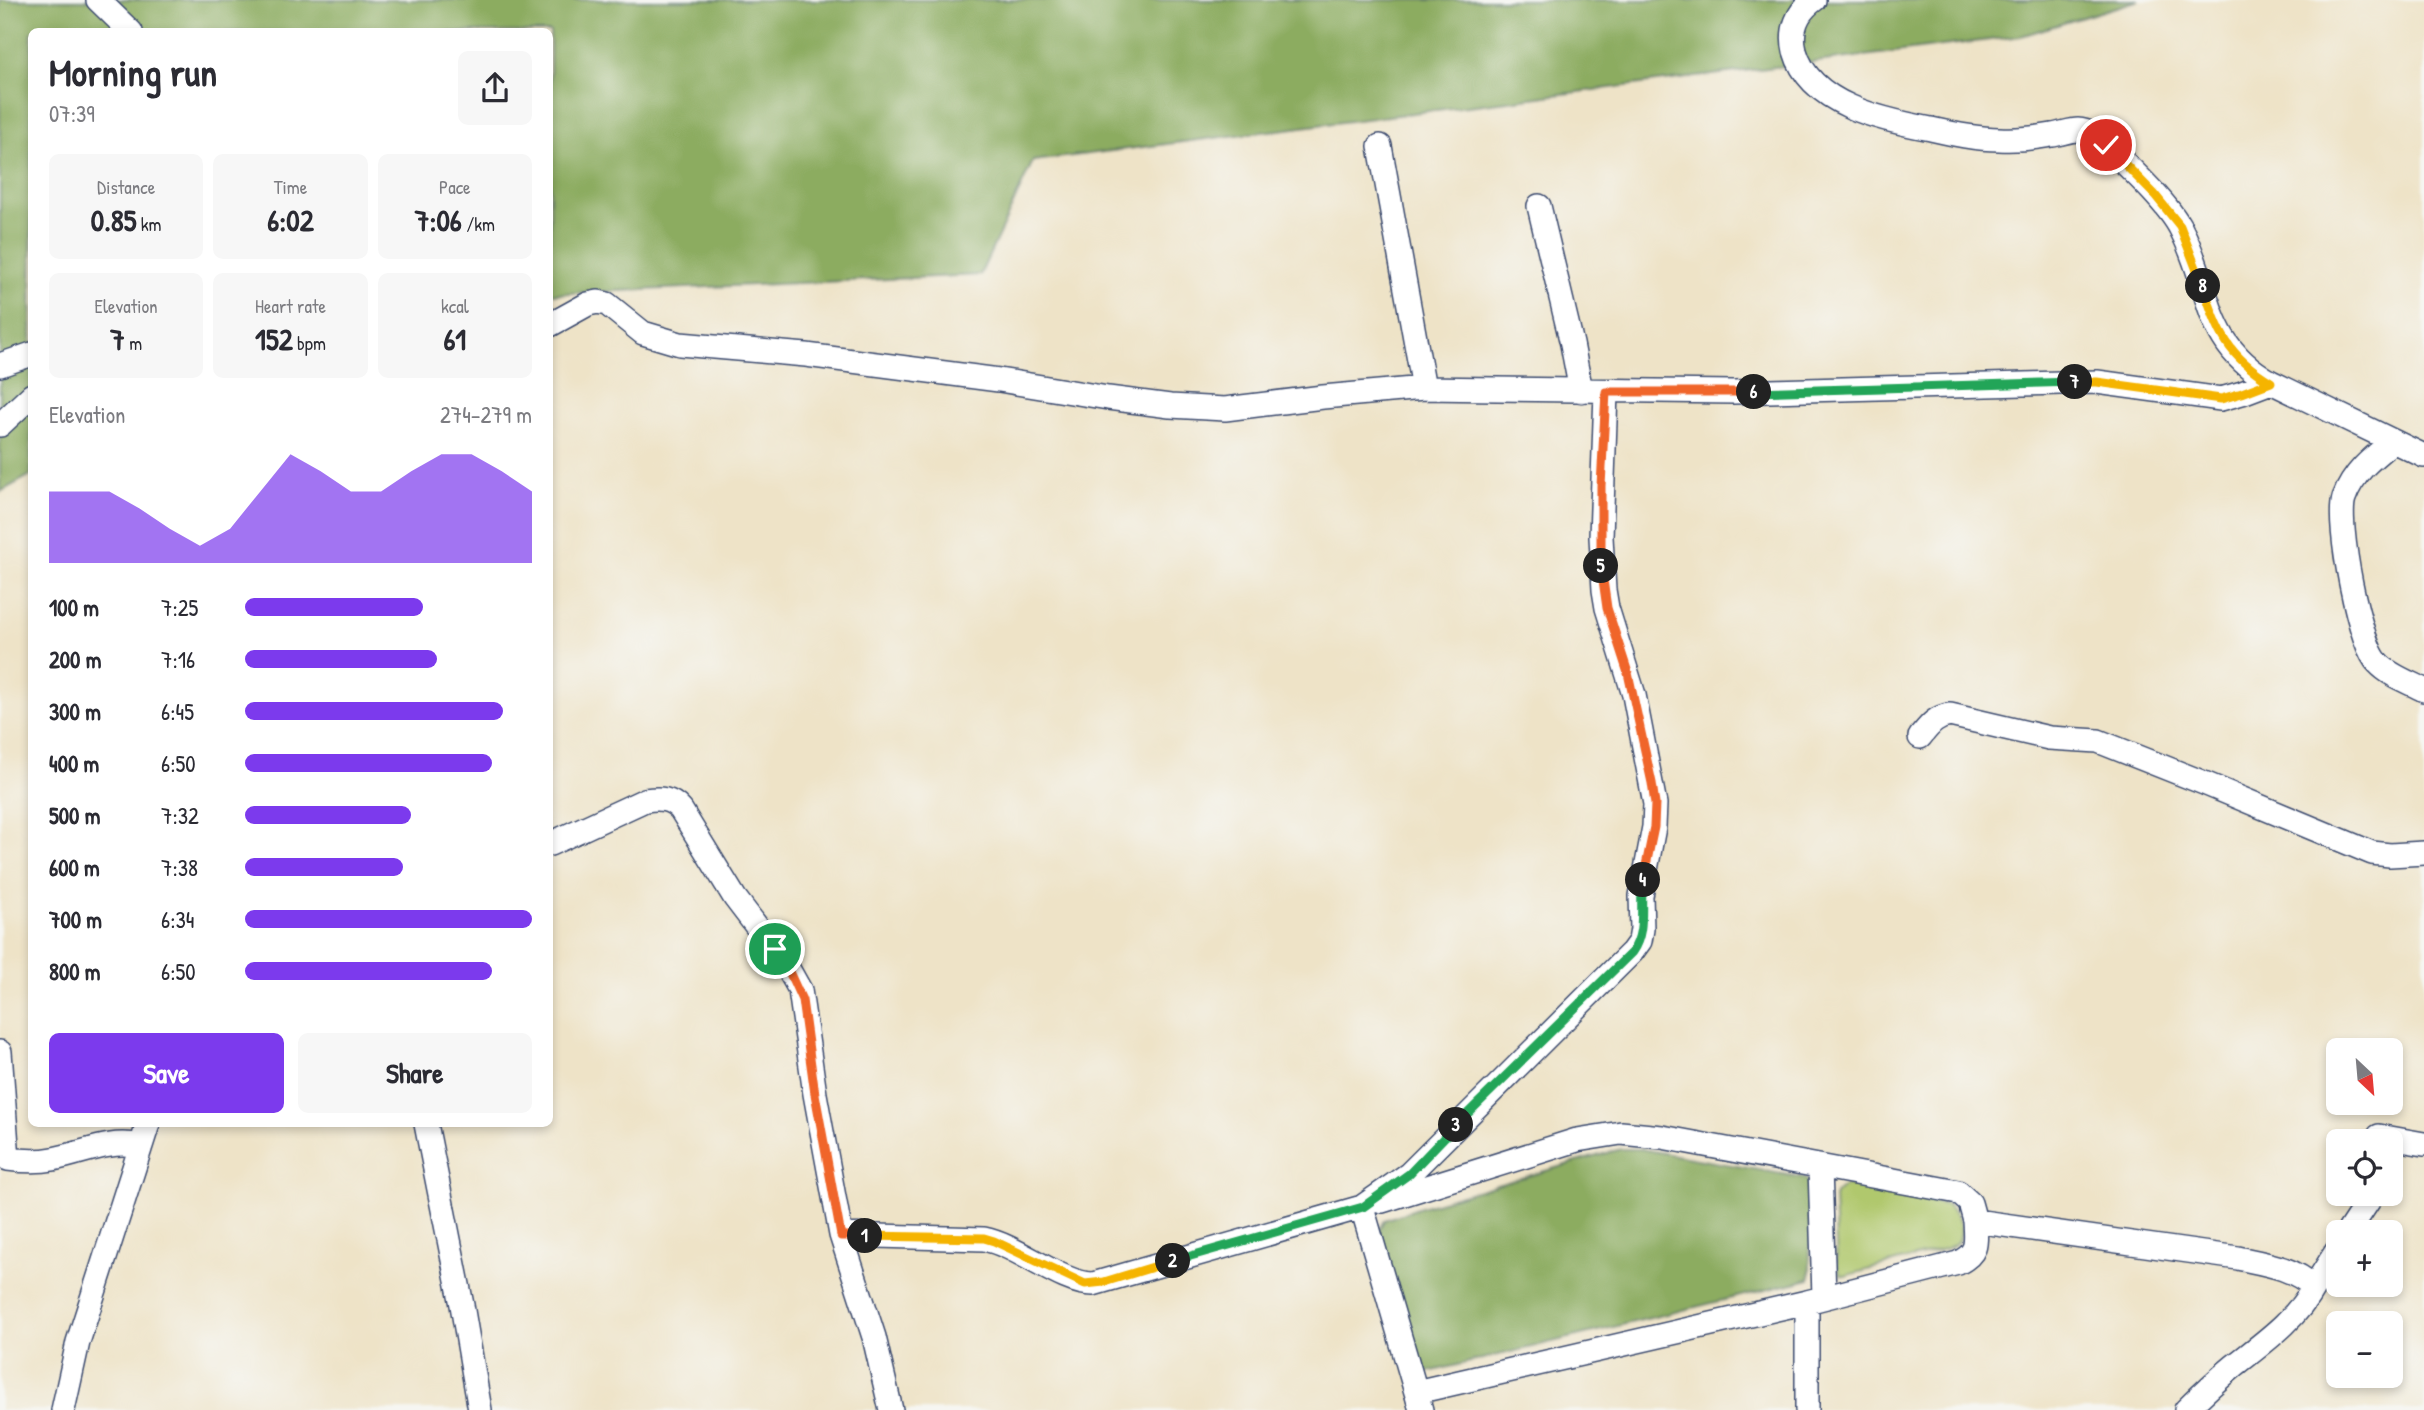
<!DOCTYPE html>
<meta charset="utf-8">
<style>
body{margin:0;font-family:"Patrick Hand",sans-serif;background:#f7f7f7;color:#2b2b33;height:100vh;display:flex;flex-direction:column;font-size:26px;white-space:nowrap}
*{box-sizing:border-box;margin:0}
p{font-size:23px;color:#7c7c81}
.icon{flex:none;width:38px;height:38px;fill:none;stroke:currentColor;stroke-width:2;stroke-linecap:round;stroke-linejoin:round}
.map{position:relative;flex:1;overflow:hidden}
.drawer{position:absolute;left:28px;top:28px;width:525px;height:1099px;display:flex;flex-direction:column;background:#fff;border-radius:10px;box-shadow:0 4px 10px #0003}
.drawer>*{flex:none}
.needle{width:46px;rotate:154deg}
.fabs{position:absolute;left:2326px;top:1038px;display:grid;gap:14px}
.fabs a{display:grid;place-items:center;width:77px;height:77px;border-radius:10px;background:#fff;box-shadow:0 4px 10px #0003;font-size:35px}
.pin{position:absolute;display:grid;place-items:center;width:60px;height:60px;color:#fff;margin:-30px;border:4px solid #fff;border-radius:50%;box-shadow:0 2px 7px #0007}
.km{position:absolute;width:35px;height:35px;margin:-18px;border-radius:50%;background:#222;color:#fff;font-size:19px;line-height:35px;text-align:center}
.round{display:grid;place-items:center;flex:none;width:74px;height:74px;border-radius:10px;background:#f7f7f7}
.head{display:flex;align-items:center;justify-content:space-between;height:119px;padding:0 21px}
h1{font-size:38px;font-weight:700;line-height:52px}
.metrics{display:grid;grid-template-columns:repeat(3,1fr);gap:10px;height:119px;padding:7px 21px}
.metrics div{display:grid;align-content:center;border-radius:10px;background:#f7f7f7;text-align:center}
.metrics b{font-size:30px;font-weight:700}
.metrics small{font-size:19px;font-weight:400}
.metrics p{font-size:19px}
.chart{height:196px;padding:14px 21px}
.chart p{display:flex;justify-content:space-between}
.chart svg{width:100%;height:126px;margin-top:7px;fill:#7c3aed;opacity:.7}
.button{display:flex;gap:14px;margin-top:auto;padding:14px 21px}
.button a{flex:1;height:80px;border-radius:10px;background:#7c3aed;color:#fff;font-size:28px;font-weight:700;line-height:80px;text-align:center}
.button a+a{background:#f7f7f7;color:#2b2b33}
ul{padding:0 21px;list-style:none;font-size:23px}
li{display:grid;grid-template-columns:112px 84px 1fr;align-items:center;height:52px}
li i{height:18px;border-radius:9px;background:#7c3aed}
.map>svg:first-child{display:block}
.green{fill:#b0c86d;stroke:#667c66;stroke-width:2}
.forest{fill:#8cac60;stroke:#546e5f;stroke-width:2}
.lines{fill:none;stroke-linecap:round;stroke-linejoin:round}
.minor-casing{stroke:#3b4a6e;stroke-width:26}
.minor{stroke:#fff;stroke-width:23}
.split-1-casing{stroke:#fff;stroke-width:14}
.split-2-casing{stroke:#fff;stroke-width:14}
.split-3-casing{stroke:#fff;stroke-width:14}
.split-4-casing{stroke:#fff;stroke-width:14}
.split-5-casing{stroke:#fff;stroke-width:14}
.split-6-casing{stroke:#fff;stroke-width:14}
.split-7-casing{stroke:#fff;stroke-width:14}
.split-8-casing{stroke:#fff;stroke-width:14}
.split-9-casing{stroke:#fff;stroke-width:14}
.split-1{stroke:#f0652b;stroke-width:9}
.split-2{stroke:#f5b400;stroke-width:9}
.split-3{stroke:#22a559;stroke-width:9}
.split-4{stroke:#22a559;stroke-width:9}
.split-5{stroke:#f0652b;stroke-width:9}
.split-6{stroke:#f0652b;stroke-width:9}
.split-7{stroke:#22a559;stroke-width:9}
.split-8{stroke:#f5b400;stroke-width:9}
.split-9{stroke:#f5b400;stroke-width:9}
</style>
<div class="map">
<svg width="2424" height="1410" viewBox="0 0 2424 1410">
<rect width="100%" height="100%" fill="#f6f6f2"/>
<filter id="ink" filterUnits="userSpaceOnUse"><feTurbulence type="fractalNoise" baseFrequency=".0143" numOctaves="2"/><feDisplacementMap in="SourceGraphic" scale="14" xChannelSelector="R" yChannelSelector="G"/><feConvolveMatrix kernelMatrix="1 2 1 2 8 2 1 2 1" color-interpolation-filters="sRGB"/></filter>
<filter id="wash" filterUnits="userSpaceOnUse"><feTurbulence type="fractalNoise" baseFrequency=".00686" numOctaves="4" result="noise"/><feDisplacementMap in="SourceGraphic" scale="28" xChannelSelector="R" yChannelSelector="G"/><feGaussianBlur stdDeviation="1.57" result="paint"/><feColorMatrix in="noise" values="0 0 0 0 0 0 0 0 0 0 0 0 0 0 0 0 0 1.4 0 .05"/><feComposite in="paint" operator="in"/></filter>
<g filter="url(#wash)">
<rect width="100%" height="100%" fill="#eee3c7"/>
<path class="green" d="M1844,1186H1852L1948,1205C1961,1218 1969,1239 1948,1248L1845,1276L1841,1275L1837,1265L1834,1197L1836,1193Z"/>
<path class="forest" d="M0,0H2139L2021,36L1033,161L980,275L550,294V32H32L31,475L0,492Z
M1621,1149H1641L1805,1178L1809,1183L1810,1192V1279L1425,1373L1420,1367L1379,1230L1384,1220L1421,1207Z"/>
</g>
<g filter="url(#ink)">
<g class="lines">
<g class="minor-casing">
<path id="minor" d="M98,0L131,32
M1814,0C1797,12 1790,30 1795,51C1810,105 1883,120 1931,129C1953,134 1976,139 1999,139C2017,140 2035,138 2052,135C2061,134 2070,130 2078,130C2086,130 2092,134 2098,137C2121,160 2167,201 2181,229C2213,291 2202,343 2271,382L2424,456
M1380,146L1424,388
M1539,206L1572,344L1581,391
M550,325L588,304L598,302L607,304L643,333L680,344L806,355L999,380L1108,398L1170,406L1225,409L1323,397L1424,388L1734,392L2097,382L2221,399L2242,393L2271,382
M0,365L32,354
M0,425L32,395
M2392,442C2372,458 2353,473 2344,498C2336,523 2359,645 2378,663C2390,676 2409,682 2424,690
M1920,737C1929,726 1935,717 1950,715L2049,738L2098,741L2204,783L2372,853L2390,855L2424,853
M550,844L645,800C660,798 671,798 681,810L735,898L786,965L800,990L815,1094L841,1235L874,1337L891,1410
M0,1052L8,1159C23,1161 38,1162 53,1159C86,1153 107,1139 141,1146
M426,1124L462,1305L480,1410
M2380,1141L2379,1136L2424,1144
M1820,1167L1824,1297
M1382,1201L1577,1140L1621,1133L1662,1137L1958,1192L1970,1203L1975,1221
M1362,1207L1409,1174L1632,952L1640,941L1642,929L1641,896L1654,827L1655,804L1634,695L1607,608L1604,590L1601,537L1606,392
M2348,1232L2373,1194
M841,1235L984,1239C1019,1246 1061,1284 1093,1284L1362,1207L1416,1392
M2314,1287L2338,1249
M1807,1302V1410
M63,1410L78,1342L148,1124
M1421,1410L1416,1392L1807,1302L1958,1263C1979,1253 1976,1242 1975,1221L2238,1258C2266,1264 2292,1267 2314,1287C2295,1321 2264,1342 2234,1366C2217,1380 2201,1395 2186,1410"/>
</g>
<use href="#minor" class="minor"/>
</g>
</g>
<g class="lines" filter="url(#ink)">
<g class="split-1-casing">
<path id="split-1" d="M775,949L786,965L802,1000L815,1094L841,1236H865"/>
</g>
<g class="split-2-casing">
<path id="split-2" d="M865,1236L984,1238L994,1241L1085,1284L1104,1282L1173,1261"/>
</g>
<g class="split-3-casing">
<path id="split-3" d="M1173,1261L1363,1207L1409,1174L1456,1125"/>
</g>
<g class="split-4-casing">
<path id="split-4" d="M1456,1125L1632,952C1647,931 1639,905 1643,880"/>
</g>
<g class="split-5-casing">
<path id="split-5" d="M1601,566L1607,608L1628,673L1652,783L1655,804L1654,827L1643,880"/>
</g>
<g class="split-6-casing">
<path id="split-6" d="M1601,566V486L1606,392H1754"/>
</g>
<g class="split-7-casing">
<path id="split-7" d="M1754,392L2075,382"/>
</g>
<g class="split-8-casing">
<path id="split-8" d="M2075,382H2097L2221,399L2242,393L2271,382C2227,356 2219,333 2203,286"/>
</g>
<g class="split-9-casing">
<path id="split-9" d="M2106,145L2155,195L2180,226L2203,286"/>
</g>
<use href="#split-1" class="split-1"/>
<use href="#split-2" class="split-2"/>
<use href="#split-3" class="split-3"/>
<use href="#split-4" class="split-4"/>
<use href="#split-5" class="split-5"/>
<use href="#split-6" class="split-6"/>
<use href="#split-7" class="split-7"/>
<use href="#split-8" class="split-8"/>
<use href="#split-9" class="split-9"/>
</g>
</svg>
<div class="fabs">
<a><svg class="needle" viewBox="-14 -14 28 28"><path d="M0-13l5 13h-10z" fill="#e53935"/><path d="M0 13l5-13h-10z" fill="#7c7c81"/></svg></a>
<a><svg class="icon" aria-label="locate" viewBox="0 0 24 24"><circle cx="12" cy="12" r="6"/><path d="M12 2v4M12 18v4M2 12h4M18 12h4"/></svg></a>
<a>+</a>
<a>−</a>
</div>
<div class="pin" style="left:775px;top:949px;background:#1e9e55"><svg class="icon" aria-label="arrive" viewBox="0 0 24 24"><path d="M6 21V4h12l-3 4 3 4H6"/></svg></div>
<div class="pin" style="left:2106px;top:145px;background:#d93025"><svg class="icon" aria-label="check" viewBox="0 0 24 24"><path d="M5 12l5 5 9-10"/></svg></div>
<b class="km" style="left:865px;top:1236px">1</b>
<b class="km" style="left:1173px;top:1261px">2</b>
<b class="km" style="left:1456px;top:1125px">3</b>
<b class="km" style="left:1643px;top:880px">4</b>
<b class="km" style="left:1601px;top:566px">5</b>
<b class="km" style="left:1754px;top:392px">6</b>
<b class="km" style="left:2075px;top:382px">7</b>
<b class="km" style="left:2203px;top:286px">8</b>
<section class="drawer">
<div class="head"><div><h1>Morning run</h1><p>07:39</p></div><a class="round"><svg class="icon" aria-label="share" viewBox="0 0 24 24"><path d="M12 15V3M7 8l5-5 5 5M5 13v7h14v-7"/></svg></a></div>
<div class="metrics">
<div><p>Distance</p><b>0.85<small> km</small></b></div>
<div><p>Time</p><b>6:02</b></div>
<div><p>Pace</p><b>7:06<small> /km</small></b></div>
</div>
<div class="metrics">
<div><p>Elevation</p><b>7<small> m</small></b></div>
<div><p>Heart rate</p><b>152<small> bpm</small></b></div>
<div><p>kcal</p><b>61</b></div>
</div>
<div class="chart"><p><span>Elevation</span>274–279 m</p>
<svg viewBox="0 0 160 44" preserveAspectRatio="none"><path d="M0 44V19L10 19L20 19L30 25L40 32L50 38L60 32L70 19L80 6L90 12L100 19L110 19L120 12L130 6L140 6L150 12L160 19V44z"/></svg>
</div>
<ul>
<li><b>100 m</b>7:25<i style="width:62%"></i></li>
<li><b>200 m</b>7:16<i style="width:67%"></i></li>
<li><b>300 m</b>6:45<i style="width:90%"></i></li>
<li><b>400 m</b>6:50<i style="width:86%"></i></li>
<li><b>500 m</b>7:32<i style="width:58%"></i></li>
<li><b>600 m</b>7:38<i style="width:55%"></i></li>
<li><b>700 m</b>6:34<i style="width:100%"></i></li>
<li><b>800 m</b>6:50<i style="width:86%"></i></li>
</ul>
<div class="button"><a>Save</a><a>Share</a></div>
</section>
</div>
